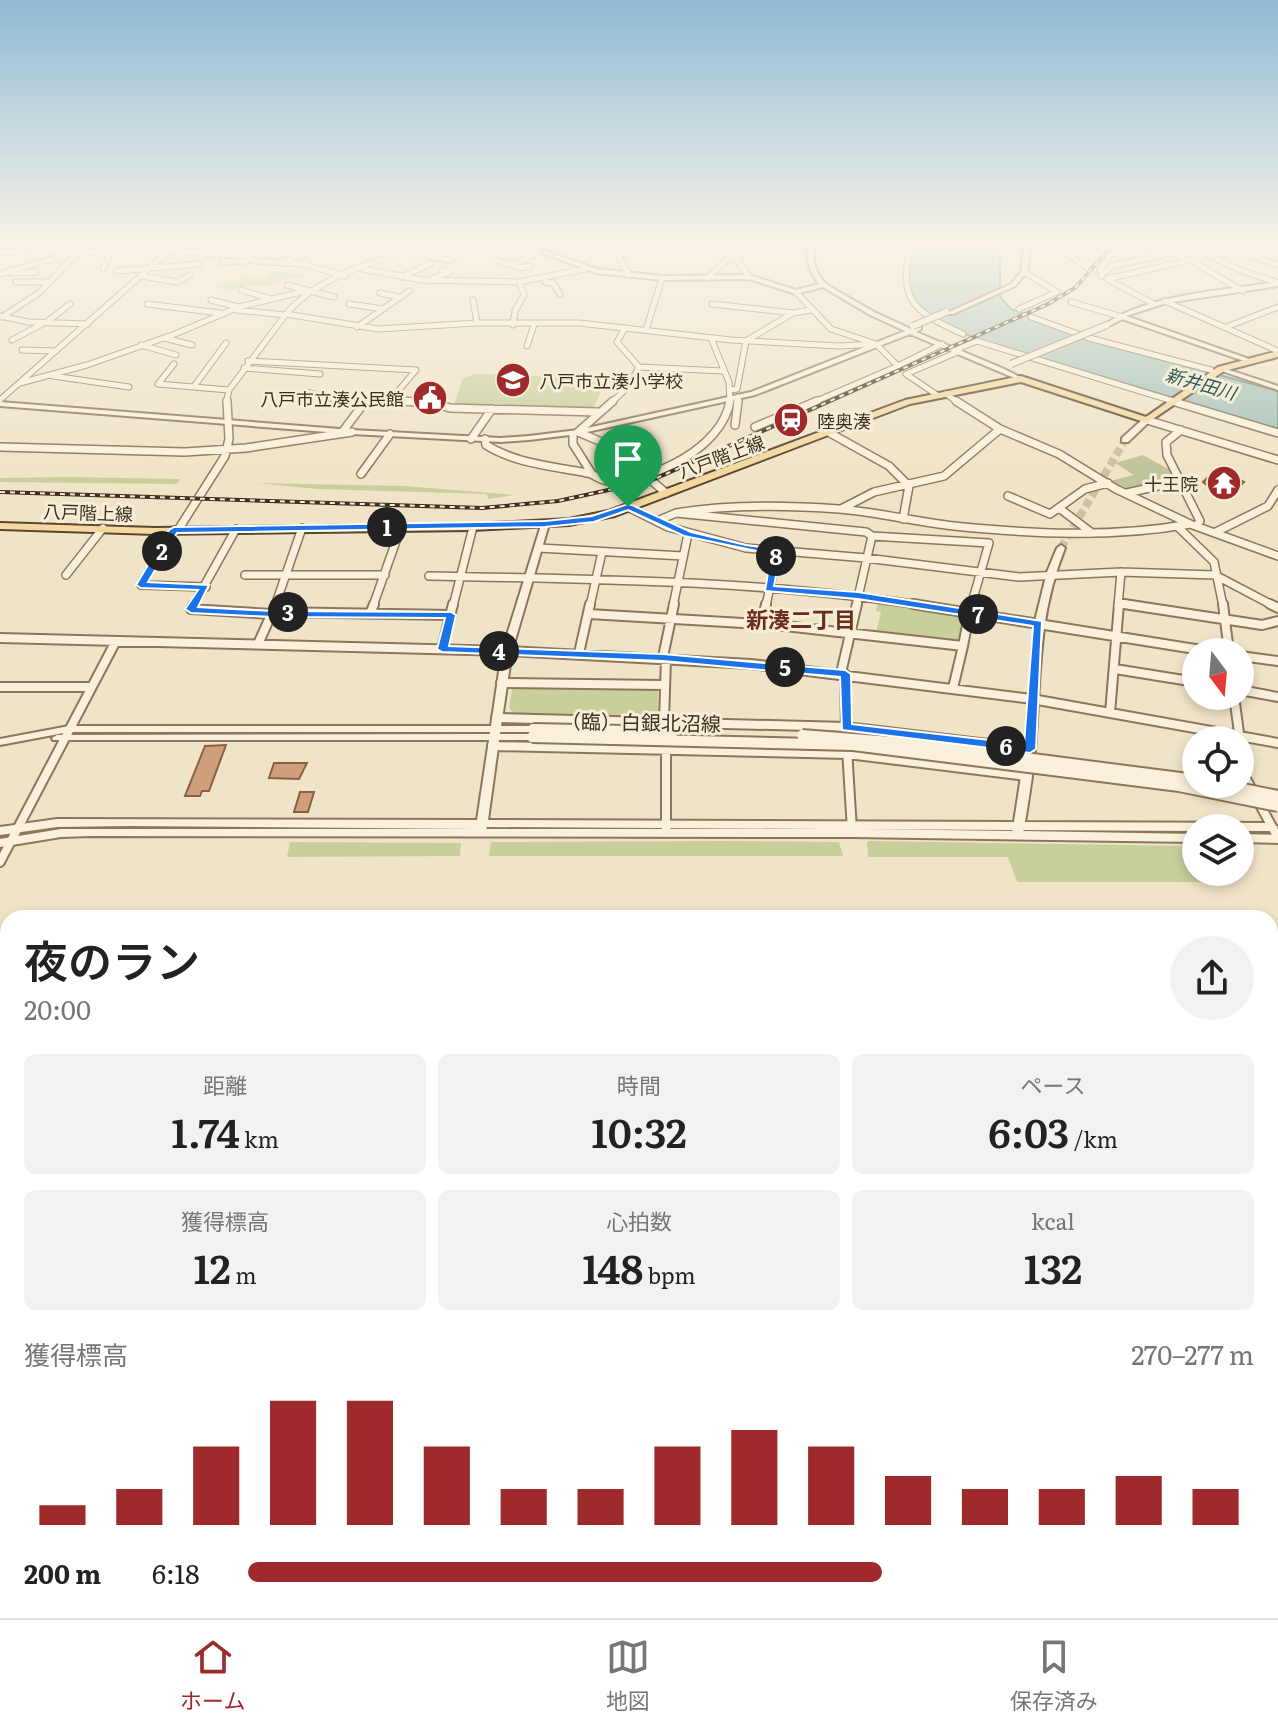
<!DOCTYPE html>
<html lang="ja">
<meta charset="utf-8">
<style>
body{margin:0;font-family:Literata,"Noto Sans JP",serif;background:#f2f2f2;color:#222;height:100vh;display:flex;flex-direction:column;font-size:30px;white-space:nowrap}
*{box-sizing:border-box;margin:0}
p{font-size:26px;color:#767676}
.icon{flex:none;width:44px;height:44px;fill:none;stroke:currentColor;stroke-width:2;stroke-linecap:round;stroke-linejoin:round}
.map{position:relative;flex:1;overflow:hidden}
.drawer{position:absolute;left:0px;top:910px;width:1278px;height:708px;display:flex;flex-direction:column;background:#fff;border-radius:24px 24px 0 0;box-shadow:0 4px 12px #0003}
.drawer>*{flex:none}
.needle{width:52px;rotate:164deg}
.tools{position:absolute;left:1182px;top:638px;display:grid;gap:16px}
.tools a{display:grid;place-items:center;width:72px;height:72px;border-radius:50%;background:#fff;box-shadow:0 4px 12px #0003;font-size:40px}
.pin{position:absolute;display:grid;place-items:center;width:68px;height:68px;color:#fff;margin:-82px -34px;border-radius:50% 50% 50% 0;rotate:-45deg;box-shadow:0 0 8px #0007}
.pin .icon{rotate:45deg}
.km{position:absolute;width:40px;height:40px;margin:-20px;border-radius:50%;background:#222;color:#fff;font-size:22px;line-height:40px;text-align:center}
.round{display:grid;place-items:center;flex:none;width:84px;height:84px;border-radius:42px;background:#f2f2f2}
.summary{display:flex;align-items:center;justify-content:space-between;height:136px;padding:0 24px}
h1{font-size:44px;font-weight:600;line-height:60px}
.figures{display:grid;grid-template-columns:repeat(3,1fr);gap:12px;height:136px;padding:8px 24px}
.figures div{display:grid;align-content:center;border-radius:12px;background:#f2f2f2;text-align:center}
.figures b{font-size:40px;font-weight:600}
.figures small{font-size:22px;font-weight:400}
.figures p{font-size:22px}
.chart{height:224px;padding:16px 24px}
.chart p{display:flex;justify-content:space-between}
.chart svg{width:100%;height:144px;margin-top:8px;stroke:#9e2a2b;stroke-width:6}
ul{padding:0 24px;list-style:none;font-size:26px}
li{display:grid;grid-template-columns:128px 96px 1fr;align-items:center;height:60px}
li i{height:20px;border-radius:10px;background:#9e2a2b}
.menu{display:flex;justify-content:space-around;align-items:center;height:112px;border-top:2px solid #e0e0e0;background:#fff;font-size:22px;color:#767676}
.menu a{display:grid;justify-items:center;gap:4px}
.menu .active{color:#9e2a2b}
.map>svg:first-child{display:block}
.green{fill:#c9cf9b}
.cemetery{fill:#bfc49a}
.water{fill:#a9c4bc;stroke:#6f938a;stroke-width:2}
.building{fill:#cf9f7d;stroke:#8d5f41;stroke-width:2}
.lines{fill:none;stroke-linecap:round;stroke-linejoin:round}
.minor-tunnel{stroke:#ccc0a6;stroke-width:5;stroke-dasharray:5 3;stroke-linecap:butt}
.tertiary-tunnel{stroke:#ccc0a6;stroke-width:8;stroke-dasharray:8 4;stroke-linecap:butt}
.minor-far2-casing{stroke:#8d765c;stroke-width:7}
.minor-far1-casing{stroke:#8d765c;stroke-width:10}
.minor-casing{stroke:#8d765c;stroke-width:12}
.tertiary-casing{stroke:#8d765c;stroke-width:4}
.primary-casing{stroke:#5b4430;stroke-width:4}
.minor-far2{stroke:#faf1dc;stroke-width:5}
.minor-far1{stroke:#faf1dc;stroke-width:7}
.minor{stroke:#faf1dc;stroke-width:8}
.tertiary{fill:#faf1dc;fill-rule:evenodd}
.primary{fill:#f3d9a0;fill-rule:evenodd}
.rail-casing{stroke:#3d2e20;stroke-width:4}
.rail{stroke:#f7eed8;stroke-width:2;stroke-dasharray:5;stroke-linecap:butt}
.tertiary-bridge-far1-casing{stroke:#8d765c;stroke-width:8;stroke-linecap:butt}
.tertiary-bridge-casing{stroke:#8d765c;stroke-width:14;stroke-linecap:butt}
.tertiary-bridge-far1{stroke:#faf1dc;stroke-width:6}
.tertiary-bridge{stroke:#faf1dc;stroke-width:10}
.route{fill:#1a73e8;stroke:#fff;stroke-width:2;fill-rule:evenodd}
.labels{text-anchor:middle;dominant-baseline:central;stroke-width:6;stroke-linejoin:round;paint-order:stroke}
.far-poi-label{font-size:18px;fill:#3d2e20;stroke:#f7eed8;text-anchor:start}
.far-water-label{font-size:18px;font-style:italic;fill:#2f5d5a;stroke:#f7eed8}
.far-street-label{font-size:18px;fill:#3d2e20;stroke:#f7eed8}
.street-label{font-size:20px;fill:#3d2e20;stroke:#f7eed8}
.neighbourhood-label{font-size:22px;font-weight:bold;fill:#6b2e1e;stroke:#f7eed8}
</style>
<div class="map">
<svg width="1278" height="1618" viewBox="0 0 1278 1618">
<rect width="100%" height="100%" fill="#f0e4c8"/>
<path class="green" d="M273,271L307,275C296,282 287,276 271,286C250,282 235,294 214,287L243,277L262,279Z
M587,373L608,376L593,409L454,404L463,378L476,374L582,377Z
M69,477L180,479L177,484L0,482V478Z
M256,483L404,486L515,495L488,499L487,494L317,489Z
M878,601L961,615L964,618L959,641L876,632L881,612L876,611Z
M513,684L658,686V715L649,717L516,715L509,708Z
M722,841L839,842L843,856H489L491,842Z
M869,841L1194,846L1196,872H1206L1210,882H1017L1008,857H868L867,843Z
M290,842L461,843L460,856L287,857Z"/>
<path class="cemetery" d="M1143,455L1170,470L1175,479L1130,490L1110,481L1134,475L1115,463Z"/>
<path class="water" d="M914,243H1000V297L1011,309L1117,347L1278,391V429L980,340C954,330 904,309 907,275C908,264 912,253 914,243Z
M8,1004V1610H1206L1187,1618H0V1021Z
M1270,1015L1278,1032V1195H1270Z
M1270,1229H1278V1579L1270,1583Z"/>
<path class="building" d="M1215,471L1240,480L1244,482L1231,494L1207,485L1203,482Z
M226,745L209,791H202L200,796H185L205,746Z
M274,763H307L299,779L269,778Z
M300,792H314L308,812H294Z"/>
<g class="lines">
<path class="minor-tunnel" d="M1088,268L1097,274"/>
<path class="tertiary-tunnel" d="M1061,548L1125,440"/>
<g class="minor-far2-casing">
<path id="minor-far2" d="M428,243C380,261 320,274 286,314L378,329L477,323H579L731,340L839,346L876,344
M608,243L619,248L618,255L629,275
M741,243L738,261L749,277
M911,243C898,299 911,311 963,334
M1050,243L1088,268
M1141,243L1167,254
M1182,243L1240,270L1278,283
M1213,243L1278,265
M1117,245L1146,259
M1255,246L1261,243
M619,248L635,243
M0,252H15
M28,252L76,247
M409,252L448,260L469,248
M246,256L267,243
M495,260L522,268L530,266
M222,262L246,261
M283,262L314,250L347,251
M512,265L539,252
M1086,267L1108,243
M103,269L112,250
M363,269L422,280L519,282L524,295L515,311L513,325
M117,271L199,264
M12,273L37,272
M1103,273L1100,270L1119,243
M0,274L70,254L138,248L246,256L253,261L303,264L345,276
M142,276L177,282L190,275
M1101,276L1112,266L1171,253L1190,260
M402,277L432,263
M707,278L728,259L762,243
M1107,279L1190,260L1243,291
M1107,279L1154,304
M427,281L449,272L442,270
M16,282H49
M519,282L585,269
M545,282L553,283L560,294
M287,285L334,297
M241,290L268,298
M796,292L831,329L876,344L898,366L812,403
M380,293L399,297
M211,300L238,307
M473,300L477,323
M1165,301L1278,351
M1071,302L1122,317
M147,304L220,313
M349,304L384,309
M712,304L793,313
M1019,309L1057,292L1024,272
M237,310L285,315
M0,316L28,322L88,324
M2,317L39,293L76,254
M1031,317L1089,338L1211,370
M47,322L70,304
M357,327L409,291
M1226,327L1278,307
M646,330L662,278
M164,338L192,345
M711,338L729,382L730,403
M12,340L44,323
M141,345L176,355
M527,346L534,325
M957,349L977,341L1179,403
M22,350L56,351
M248,361L416,370L399,390L401,401L404,403
M174,364L158,384L229,390
M898,366L942,344
M639,367L723,371
M244,368L320,374
M53,376L129,387
M20,383L87,365L175,334L239,307L305,291
M195,385L226,343
M730,390L737,389L746,341L793,313L811,310
M306,392L349,403
M946,394L959,403
M937,395L906,374L960,351
M0,400L178,243
M226,403L229,390L286,314
M611,403L628,387L639,367L617,342L625,328
M737,403L738,397"/>
</g>
<g class="minor-far1-casing">
<path id="minor-far1" d="M341,401L362,406L343,431
M401,401L433,403L450,408L597,412
M613,401L578,432L611,446L666,493
M956,401L1000,429L1059,454L1116,489L1190,524L1278,556
M1172,401L1278,433
M1147,420L1278,460
M735,425L738,401
M755,427L817,401
M1181,430L1166,442L1167,455L1200,521L1197,525
M830,433L889,466L909,486L903,519
M573,436V444L592,474
M471,439L492,409
M485,439L486,445C517,464 552,466 587,473C595,474 600,481 609,481C654,481 722,448 730,401
M0,447L185,452L246,448L352,432
M361,474L390,434
M1127,493L1180,481
M1008,496L1050,514L1085,489L1108,483
M628,507L668,527L746,548L866,558L1019,577L1121,572L1215,575L1274,606
M1059,508L1092,533
M841,509L874,492L944,476L1000,429
M676,513C730,504 785,505 839,509C878,512 916,522 954,526C1032,534 1113,538 1190,524
M657,521L676,513L866,532L872,536L856,606
M1179,528L1214,562L1223,606
M174,530L141,585L206,587
M178,530L225,456L229,439L227,401
M1216,532L1268,506L1278,490
M872,536L989,543L971,606
M539,548L683,556
M66,575L103,528
M245,575H385
M429,576C595,579 761,580 926,606
M1119,603L1137,606
M193,606L236,529
M275,606L302,528
M373,606L401,527
M453,606L473,527
M590,606L602,552
M673,606L688,534
M766,606L777,552
M1118,606L1121,572"/>
</g>
<g class="minor-casing">
<path id="minor" d="M194,604L191,609L272,614
M913,604L1214,652
M1124,604L1262,625L1278,621
M1223,604L1229,652
M1270,604L1278,608
M273,612L451,615
M370,614L374,604
M589,614L776,625L963,646L971,604
M762,624L766,604
M0,638L507,651L751,664L1032,699L1278,743
M258,644L276,604
M442,649L453,604
M579,653L590,604
M1240,656L1278,661
M663,657L674,604
M1115,669L1196,682
M841,673L857,604
M845,674L846,730
M501,683L664,685
M0,687H90
M953,688L963,646
M1240,690L1278,697
M1234,696L1245,777L1278,838
M1110,713L1119,604
M496,718L846,727L1030,749
M664,721L666,658
M492,746L848,754L1026,776
M666,749V830
M847,749L852,830
M0,862L116,641"/>
</g>
<g class="tertiary-casing">
<path id="tertiary" d="M516,243H523L597,269L662,276L749,275L796,290L819,284C810,273 798,246 820,243L815,248C812,264 816,276 829,286L874,312L911,329L921,327V329L916,332L1002,368L1024,379L1019,380L910,334L755,395L578,434L529,440L501,442L352,434L0,406V402L352,430L501,438L529,436L578,430L751,392L905,331L870,315L823,287L796,294L749,279L662,280L596,273Z
M1025,243H1031L1027,272L1015,286L953,314H949V312L1011,284L1021,272Z
M1278,282V286L1166,303L1126,316L1249,359V361L1247,362L1122,319L1109,326L1104,325C1146,294 1226,290 1278,282Z
M1219,368H1223L1278,386V390L1219,370Z
M1144,418L1151,420L1128,442H1122V438Z
M542,522H545L549,524L512,651L501,726H533L538,729L533,732H500V734H532L537,737L532,740H499L488,820L1014,822L1025,750L1035,621L1047,572L1057,548L1061,545L1065,548C1037,618 1041,676 1035,749C1033,773 1029,798 1025,822L1272,823L1278,827L1272,831H1240V828H1196V831L1024,830L1023,831L1196,834V842L852,837L91,836L61,837L0,847V839L61,829H476L128,826L57,827L0,835V827L57,819L477,820L489,740H53L52,738L57,735L490,734V732H69L0,745V739L69,726H491L502,651ZM487,827L827,829H486ZM860,829L1012,830L1013,831Z
M1240,834L1278,835V843L1240,842Z"/>
</g>
<g class="primary-casing">
<path id="primary" d="M1278,351V357L1224,371L1147,423L1021,382L910,404L615,516L569,525L473,530L155,534L0,529V523L155,528L473,524L569,519L608,511L905,400L1021,376L1146,417L1218,367Z"/>
</g>
<use href="#minor-far2" class="minor-far2"/>
<use href="#minor-far1" class="minor-far1"/>
<use href="#minor" class="minor"/>
<use href="#tertiary" class="tertiary"/>
<use href="#primary" class="primary"/>
<g class="rail-casing">
<path id="rail" d="M0,492L482,508L558,501L650,481L1048,304L1076,287L1114,243"/>
</g>
<use href="#rail" class="rail"/>
<g class="tertiary-bridge-far1-casing">
<path id="tertiary-bridge-far1" d="M913,326L946,312
M1011,364L1107,325"/>
</g>
<g class="tertiary-bridge-casing">
<path id="tertiary-bridge" d="M533,729L673,732
M802,735L916,744L1196,780
M532,737L853,745L1179,786L1278,806
M1219,784L1278,796"/>
</g>
<use href="#tertiary-bridge-far1" class="tertiary-bridge-far1"/>
<use href="#tertiary-bridge" class="tertiary-bridge"/>
</g>
<linearGradient id="sky" x2="0" y2="1"><stop stop-color="#8fbad6"/><stop offset="0.52" stop-color="#f8f3e6"/><stop offset="1" stop-color="#f8f3e6" stop-opacity="0"/></linearGradient>
<rect width="1278" height="469" fill="url(#sky)"/>
<path class="route" d="M625,505H632L691,532L746,545L781,550L774,586L858,592L1042,621L1036,749L1030,753L842,730L840,677L663,661L442,652L437,649L445,618L272,617L191,613L185,609L198,590L141,588L136,585L169,530L174,527L545,521L592,516ZM628,510L684,536L771,554L765,591L858,599L1033,626L1024,744L852,724L851,674L845,670L663,654L449,646L456,615L451,612L272,611L198,607L209,585L148,582L177,533L545,527L594,522Z"/>
<defs>
<g id="school-disc" transform="scale(1.8)"><circle r="9.5" fill="#9e2a2b" stroke="#f7eed8"/><path d="M0-5L7-2L0 1L-7-2ZM-4 1L0 2.5L4 1V4Q0 6-4 4Z" fill="#fff"/></g>
<g id="civic-disc" transform="scale(1.8)"><circle r="9.5" fill="#9e2a2b" stroke="#f7eed8"/><path d="M-.6-6.5H3V-4.5H.6V-3L4-1V1h2V6H-6V1h2V-1L-.6-3ZM-1.2 2.5V6h2.4V2.5Z" fill="#fff"/></g>
<g id="station-disc" transform="scale(1.8)"><circle r="9.5" fill="#9e2a2b" stroke="#f7eed8"/><path d="M-3-6H3Q5-6 5-4V2Q5 4 3 4L4.5 6H3L1.5 4h-3L-3 6H-4.5L-3 4Q-5 4-5 2V-4Q-5-6-3-6ZM-3.5-4v3h7v-3ZM-3.5 1v1.5H-2V1ZM2 1v1.5H3.5V1Z" fill="#fff"/></g>
<g id="temple-disc" transform="scale(1.8)"><circle r="9.5" fill="#9e2a2b" stroke="#f7eed8"/><path d="M0-6L5-2H3V0L6.5 2.5H4V6H1.5V3h-3V6H-4V2.5H-6.5L-3 0V-2H-5Z" fill="#fff"/></g>
</defs>
<g fill-rule="evenodd">
<use href="#school-disc" x="513" y="380"/>
<use href="#civic-disc" x="430" y="398"/>
<use href="#station-disc" x="791" y="420"/>
<use href="#temple-disc" x="1224" y="483"/>
</g>
<g class="labels">
<g class="far-poi-label">
<text x="539" y="380">八戸市立湊小学校</text>
<text x="404" y="398" text-anchor="end">八戸市立湊公民館</text>
<text x="817" y="420">陸奥湊</text>
<text x="1198" y="483" text-anchor="end">十王院</text>
</g>
<g class="far-water-label">
<text transform="translate(1201 383) rotate(16)">新井田川</text>
</g>
<g class="far-street-label">
<text transform="translate(721 456) rotate(-20)">八戸階上線</text>
<text transform="translate(88 512) rotate(2)">八戸階上線</text>
</g>
<g class="street-label">
<text transform="translate(641 721) rotate(1)">（臨）白銀北沼線</text>
</g>
<g class="neighbourhood-label">
<text x="801" y="618">新湊二丁目</text>
</g>
</g>
</svg>
<div class="tools">
<a><svg class="needle" viewBox="-14 -14 28 28"><path d="M0-13l5 13h-10z" fill="#e53935"/><path d="M0 13l5-13h-10z" fill="#767676"/></svg></a>
<a><svg class="icon" aria-label="locate" viewBox="0 0 24 24"><circle cx="12" cy="12" r="6"/><path d="M12 2v4M12 18v4M2 12h4M18 12h4"/></svg></a>
<a><svg class="icon" aria-label="layers" viewBox="0 0 24 24"><path d="M12 4l9 5-9 5-9-5zM3 14l9 5 9-5"/></svg></a>
</div>
<div class="pin" style="left:628px;top:507px;background:#1e9e55"><svg class="icon" aria-label="arrive" viewBox="0 0 24 24"><path d="M6 21V4h12l-3 4 3 4H6"/></svg></div>
<b class="km" style="left:387px;top:527px">1</b>
<b class="km" style="left:162px;top:551px">2</b>
<b class="km" style="left:288px;top:612px">3</b>
<b class="km" style="left:499px;top:651px">4</b>
<b class="km" style="left:785px;top:667px">5</b>
<b class="km" style="left:1006px;top:746px">6</b>
<b class="km" style="left:978px;top:614px">7</b>
<b class="km" style="left:776px;top:556px">8</b>
<section class="drawer">
<div class="summary"><div><h1>夜のラン</h1><p>20:00</p></div><a class="round"><svg class="icon" aria-label="share" viewBox="0 0 24 24"><path d="M12 15V3M7 8l5-5 5 5M5 13v7h14v-7"/></svg></a></div>
<div class="figures">
<div><p>距離</p><b>1.74<small> km</small></b></div>
<div><p>時間</p><b>10:32</b></div>
<div><p>ペース</p><b>6:03<small> /km</small></b></div>
</div>
<div class="figures">
<div><p>獲得標高</p><b>12<small> m</small></b></div>
<div><p>心拍数</p><b>148<small> bpm</small></b></div>
<div><p>kcal</p><b>132</b></div>
</div>
<div class="chart"><p><span>獲得標高</span>270–277 m</p>
<svg viewBox="0 0 160 44" preserveAspectRatio="none"><path d="M5 44V38M15 44V33M25 44V20M35 44V6M45 44V6M55 44V20M65 44V33M75 44V33M85 44V20M95 44V15M105 44V20M115 44V29M125 44V33M135 44V33M145 44V29M155 44V33"/></svg>
</div>
<ul>
<li><b>200 m</b>6:18<i style="width:63%"></i></li>
</ul>
</section>
</div>
<nav class="menu">
<a class="active"><svg class="icon" aria-label="home" viewBox="0 0 24 24"><path d="M3 11l9-7 9 7M6 9v11h12V9"/></svg>ホーム</a>
<a><svg class="icon" aria-label="map" viewBox="0 0 24 24"><path d="M3 6l6-2 6 2 6-2v14l-6 2-6-2-6 2zM9 4v14M15 6v14"/></svg>地図</a>
<a><svg class="icon" aria-label="saved" viewBox="0 0 24 24"><path d="M7 4h10v16l-5-4-5 4z"/></svg>保存済み</a>
</nav>
